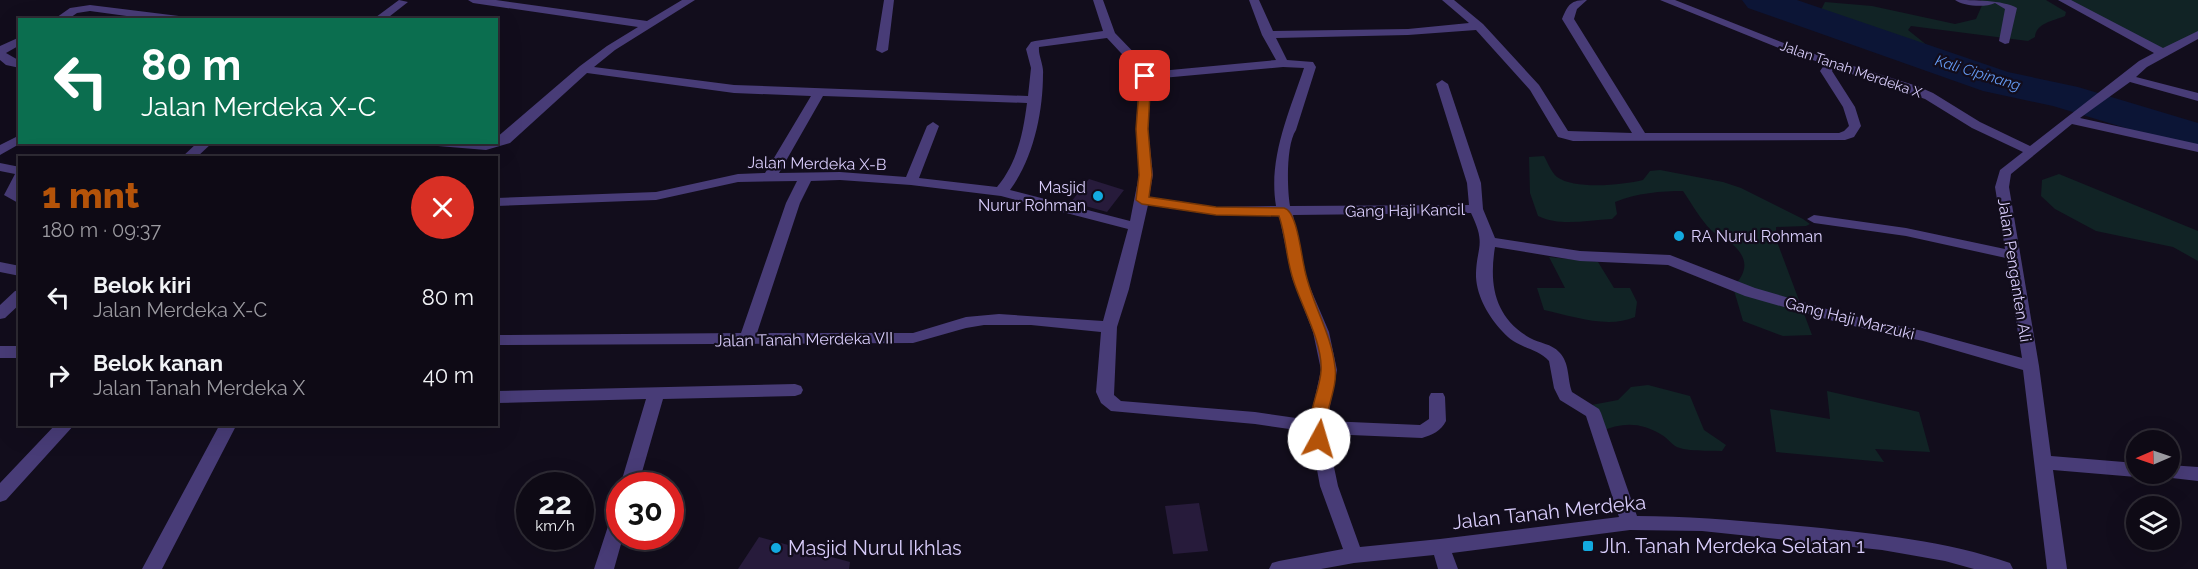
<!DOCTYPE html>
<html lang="id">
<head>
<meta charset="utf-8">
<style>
	body { margin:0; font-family:Raleway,sans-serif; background:#1c1822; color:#f1f3f6; height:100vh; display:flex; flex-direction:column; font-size:22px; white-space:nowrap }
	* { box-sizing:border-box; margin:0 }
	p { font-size:20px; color:#9b9aa0 }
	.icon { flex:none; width:33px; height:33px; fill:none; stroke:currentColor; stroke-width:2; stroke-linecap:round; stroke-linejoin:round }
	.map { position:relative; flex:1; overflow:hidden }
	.sheet { position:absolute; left:18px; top:156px; width:480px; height:270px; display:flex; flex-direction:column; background:#0e0a15; border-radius:0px; box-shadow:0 6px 24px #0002,0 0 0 2px #2e2b34 }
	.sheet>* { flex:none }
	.hud { position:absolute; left:18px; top:18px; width:480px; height:126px; border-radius:0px; box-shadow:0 6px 24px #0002,0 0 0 2px #2e2b34; background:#0b6e4f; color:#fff; overflow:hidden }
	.needle { width:39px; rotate:268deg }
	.buttons { position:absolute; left:2126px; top:430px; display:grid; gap:12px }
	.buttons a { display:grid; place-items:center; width:54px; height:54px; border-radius:50%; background:#0e0a15; box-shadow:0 6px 24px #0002,0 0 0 2px #2e2b34; font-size:30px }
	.speed { position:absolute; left:516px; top:472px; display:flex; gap:12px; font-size:30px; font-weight:700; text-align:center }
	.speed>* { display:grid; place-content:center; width:78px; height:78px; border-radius:50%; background:#0e0a15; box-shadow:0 6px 24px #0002,0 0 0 2px #2e2b34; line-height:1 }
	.speed small { font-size:15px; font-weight:400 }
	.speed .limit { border:9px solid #d22; background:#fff; color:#111 }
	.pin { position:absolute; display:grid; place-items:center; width:51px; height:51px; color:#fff; margin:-26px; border-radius:12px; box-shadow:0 3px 9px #0006 }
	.me { position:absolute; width:66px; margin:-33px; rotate:6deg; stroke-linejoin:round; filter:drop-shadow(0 0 4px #0008) }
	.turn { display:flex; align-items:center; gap:21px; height:126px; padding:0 24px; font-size:27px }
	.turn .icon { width:78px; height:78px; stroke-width:2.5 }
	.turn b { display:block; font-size:42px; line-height:51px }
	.round { display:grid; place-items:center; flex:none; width:63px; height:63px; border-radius:32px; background:#1c1822 }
	.headline { display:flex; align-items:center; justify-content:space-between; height:102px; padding:0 24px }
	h1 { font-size:36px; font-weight:800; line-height:45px; color:#b45309 }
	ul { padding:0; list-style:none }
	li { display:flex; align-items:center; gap:18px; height:78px; padding:0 24px }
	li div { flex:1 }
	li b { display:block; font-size:22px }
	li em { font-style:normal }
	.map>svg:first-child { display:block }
</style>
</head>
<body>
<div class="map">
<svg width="2198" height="569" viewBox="0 0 2198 569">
	<rect width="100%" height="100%" fill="#120d1c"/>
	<path fill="#112325" d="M1981,0h65l20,12 -1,4c-12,5 -29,7 -30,21l-7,4 -117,-15 -3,4 25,20 -9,2 -96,-36 -7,-6 4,-8 47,4 83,18 21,-5 7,-16z
		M2058,0h140v32l-39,19z
		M1544,156c4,7 7,16 13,21 18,13 66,8 86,3l7,-9 10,-1 63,12 18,6 62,31 7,5 -4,2 -30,1v12l36,96 -29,1 -40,-15 -10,-34c15,-15 16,-29 -2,-44 -6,-5 -14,-7 -20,-13 -11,-11 -19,-26 -28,-39 -21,0 -47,2 -68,11l2,12 -5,5c-25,1 -51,8 -74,-3l-8,-23 -1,-36z
		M2059,174l139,57v30l-25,-14 -77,-16 -41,-22 -14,-13 1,-16z
		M1549,257l49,5 16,26h16l7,14 -2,15c-28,12 -62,-1 -91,-7l-7,-22h28z
		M1648,385l42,11 14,34 22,15 -4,6c-13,-1 -29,1 -42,-3 -7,-1 -12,-10 -18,-13 -21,-13 -40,-13 -62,-3l-14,-26 32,-6 13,-13z
		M1827,391l92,21 11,40 -55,-3 9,13 -108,-10 -6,-43 60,10z"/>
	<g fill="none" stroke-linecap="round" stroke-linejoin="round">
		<path fill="#0c1536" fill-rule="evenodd" d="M1742,0h55l211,72 70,15 120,36v27l-145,-44 -70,-15 -235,-83z"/>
	</g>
	<path fill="#271b3b" d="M1089,179l35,11 -17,22 -36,-10z
		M1199,503l9,48 -35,3 -8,-48z
		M759,537l91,25 -1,7h-111z"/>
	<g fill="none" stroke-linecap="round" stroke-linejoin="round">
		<path fill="#483c77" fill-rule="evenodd" d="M399,0l9,2 -23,18h-13z
			M468,0h28l151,21 35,-21h13l-80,50 -21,17 140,18 294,11 3,-28 -5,-19 5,-7 4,-1 68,-10 -10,-31h10l12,33 28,29 6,10 127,-12 -14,-25 -13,-35h10l14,31 135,-2 61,-6 -27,-23h12l29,24 56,61 29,46 64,2 -70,-114c6,-15 9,-19 25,-19l-10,9 -3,10 71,114h194l5,-2 5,-5 -6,-19 -23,-36 5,-7 -34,-11 -131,-53h15l124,49 118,37 16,7 47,29 50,24 109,-85 15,-8 -96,-53h13l92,48 35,-17v8l-51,28 -11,10 62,16v8l-68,-19 -50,36 118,26v8l-126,-28 -61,50 -2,13 30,179 12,90 85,7v11h7l-7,3 -83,-7 14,99h-20l-24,-199 -100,-29 -79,-17 -99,-28 -77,-31 -88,-4 -85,-14c-6,37 -1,70 35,91 9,5 22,6 29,14 11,11 8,26 13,40l27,17 2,4 36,103c58,0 116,6 174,11 67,7 135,14 199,36l3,6h-39l-29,-8 -63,-11 -180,-19 -72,-1 -178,23 6,16h-20l-4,-14 -80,8 -33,6h-52l3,-6 7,-2 64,-12 -23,-63 -10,-54 -55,-8 -144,-13 -10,-8 -5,-11 5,-60 -70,-7h-47l-18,3 -53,15 -417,2v-10l245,-2 45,-130 11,-22 -59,1 -82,18 -160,6v-8l160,-6 82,-18 27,-1 46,-77 -77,-3 -147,-20 -77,70 -24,7 -60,-5 -1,-3h71v-4l84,-72 27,-20 31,-19 -165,-24zM1476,30l54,60 28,47 15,4 272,-1 9,-3 7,-11 -6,-19 -23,-36 2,-3 91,31 47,29 51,24 -23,18 -5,17 10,62 -99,-21 -92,-13 -7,4 7,4 92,13 100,22 16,100 -99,-27 -79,-17 -89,-26 -85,-33 -90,-4 -85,-13 -12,-29 -2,-26 -33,-99 -6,-4 -6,4 31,99 2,22 -179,1c-3,-18 -4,-61 6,-76l20,-63 -3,-5 -26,-2 -11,-22 132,-3zM1107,38l27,29 5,9 -3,53 3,46 -9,46 -120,-31c23,-31 33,-77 33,-116 1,-9 -5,-19 -4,-27zM1283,67l21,1c-15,45 -36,90 -28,138l-60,1 -67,-10 4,-22 -5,-46 3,-50zM823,96l204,7c-4,31 -10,60 -30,84l-78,-9 20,-52 -6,-4 -6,4 -21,51 -66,-5 -61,1zM840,180l71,5 90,11 127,33 -25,92 -104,-7 -33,3 -53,16h-156l43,-130 11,-22zM1148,205l68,10h63l13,63 21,54 8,38 -11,50 -55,-8 -134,-11 -7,-6 3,-68 12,-38zM1471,213c16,33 5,33 5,64 1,20 13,40 26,54 15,18 34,16 47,30l5,27 6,12 26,16 33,101 -179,22 -80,8 -22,-61 -11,-52 95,4c10,-3 19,-7 24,-17l-1,-24 -2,-4h-12l-2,4v22l-9,6 -93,-4 10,-51 -8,-38 -23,-54 -13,-63z
			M884,0h10l-6,50 -6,3 -6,-3z
			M1955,0c18,0 48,0 62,8l-8,35 -4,1 -6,-3 6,-32 -10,-6c-10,5 -32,3 -40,-3z
			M90,5l97,12 5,3h-36l-66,-9 -13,2 -10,7h-14l17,-12z
			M20,37v8l-14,8 14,8v7l-14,-3 -6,-5v-14z
			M20,135v7h3l-23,13v-10z
			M198,142h15l-17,16h-15z
			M0,163l20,4v37l-16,-9 11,-21 -15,-3z
			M0,262l20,4v10l-20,-4z
			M20,290v14l-15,14 -5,1v-14l15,-14z
			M0,346h20v12h-20z
			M795,384l6,2 2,4 -2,4 -6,2 -132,3 -25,87h-18l26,-87 -150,4v-12z
			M56,424h19l-69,76 -6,2v-19z
			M220,424h17l-75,145h-20z
			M2169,465l29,2v14l-35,-4 -2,-3h8z
			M620,510v27h3l-9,32h-20l17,-52 3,-5z"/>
	</g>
	<path fill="#b45309" stroke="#753606" stroke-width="1.5" d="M1145,73l6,3 -3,53 4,46 -3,22 67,10 68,1c13,3 17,46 20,58 6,35 27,65 31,101 3,18 -8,40 -10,59 0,6 3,11 0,17h-11c-12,-21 6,-50 7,-72 2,-29 -20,-65 -28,-92 -7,-21 -7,-43 -14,-63l-63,-1 -74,-11 -6,-4 3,-25 -3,-46 4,-53z"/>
	<g fill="#13aae0" stroke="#120d1c" stroke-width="2">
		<circle cx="1098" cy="196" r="6"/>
		<circle cx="1679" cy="236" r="6"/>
		<rect x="1582" y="540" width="12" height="12" rx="3"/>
		<circle cx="776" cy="548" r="6"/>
	</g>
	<g text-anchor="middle" stroke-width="4.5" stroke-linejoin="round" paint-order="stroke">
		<g font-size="14" fill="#d9cdfb" stroke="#120d1c">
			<text transform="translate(1851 69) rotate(19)" y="5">Jalan Tanah Merdeka X</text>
		</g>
		<g font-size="15" font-style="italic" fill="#6499f2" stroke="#120d1c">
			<text transform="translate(1978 73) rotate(17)" y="5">Kali Cipinang</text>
		</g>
		<g font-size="16" fill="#d9cdfb" stroke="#120d1c">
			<text transform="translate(817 163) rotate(1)" y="6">Jalan Merdeka X-B</text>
			<text transform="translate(1405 210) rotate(-1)" y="6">Gang Haji Kancil</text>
			<text transform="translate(2015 270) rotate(81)" y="6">Jalan Penganten Ali</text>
			<text transform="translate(1850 318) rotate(14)" y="6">Gang Haji Marzuki</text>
			<text transform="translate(804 339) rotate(-1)" y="6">Jalan Tanah Merdeka VII</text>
		</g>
		<g font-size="16" fill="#d9cdfb" stroke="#120d1c" text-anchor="end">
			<text x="1086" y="193">Masjid<tspan x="1086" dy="18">Nurur Rohman</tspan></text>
			<text x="1691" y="242" text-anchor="start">RA Nurul Rohman</text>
		</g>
		<g font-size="20" fill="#d9cdfb" stroke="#120d1c">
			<text transform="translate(1549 512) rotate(-6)" y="7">Jalan Tanah Merdeka</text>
		</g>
		<g font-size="20" fill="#d9cdfb" stroke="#120d1c" text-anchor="start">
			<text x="1600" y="553">Jln. Tanah Merdeka Selatan 1</text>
			<text x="788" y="555">Masjid Nurul Ikhlas</text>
		</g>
	</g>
</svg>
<div class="buttons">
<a><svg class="needle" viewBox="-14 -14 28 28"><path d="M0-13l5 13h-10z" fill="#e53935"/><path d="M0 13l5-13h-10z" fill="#9b9aa0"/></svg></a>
<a><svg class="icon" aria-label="layers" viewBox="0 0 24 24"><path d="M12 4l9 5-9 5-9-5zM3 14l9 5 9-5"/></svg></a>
</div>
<div class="speed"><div>22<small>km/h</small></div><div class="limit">30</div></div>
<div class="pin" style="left:1145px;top:76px;background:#d93025"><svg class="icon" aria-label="arrive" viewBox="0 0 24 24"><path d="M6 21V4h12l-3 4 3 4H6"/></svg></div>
<svg class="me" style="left:1319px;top:439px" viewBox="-20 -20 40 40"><circle r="19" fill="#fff"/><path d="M0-13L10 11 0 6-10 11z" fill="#b45309"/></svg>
<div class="hud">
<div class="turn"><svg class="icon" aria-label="left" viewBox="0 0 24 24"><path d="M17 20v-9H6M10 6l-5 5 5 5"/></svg><div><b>80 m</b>Jalan Merdeka X-C</div></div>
</div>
<section class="sheet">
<div class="headline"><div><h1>1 mnt</h1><p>180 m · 09:37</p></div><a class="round" style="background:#d93025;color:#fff"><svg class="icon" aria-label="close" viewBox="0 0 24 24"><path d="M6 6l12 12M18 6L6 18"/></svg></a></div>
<ul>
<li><svg class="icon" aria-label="left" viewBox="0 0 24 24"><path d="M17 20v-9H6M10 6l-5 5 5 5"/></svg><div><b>Belok kiri</b><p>Jalan Merdeka X-C</p></div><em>80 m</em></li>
<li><svg class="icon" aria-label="right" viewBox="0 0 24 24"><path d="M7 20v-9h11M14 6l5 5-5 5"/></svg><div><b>Belok kanan</b><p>Jalan Tanah Merdeka X</p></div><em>40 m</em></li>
</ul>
</section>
</div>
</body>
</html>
